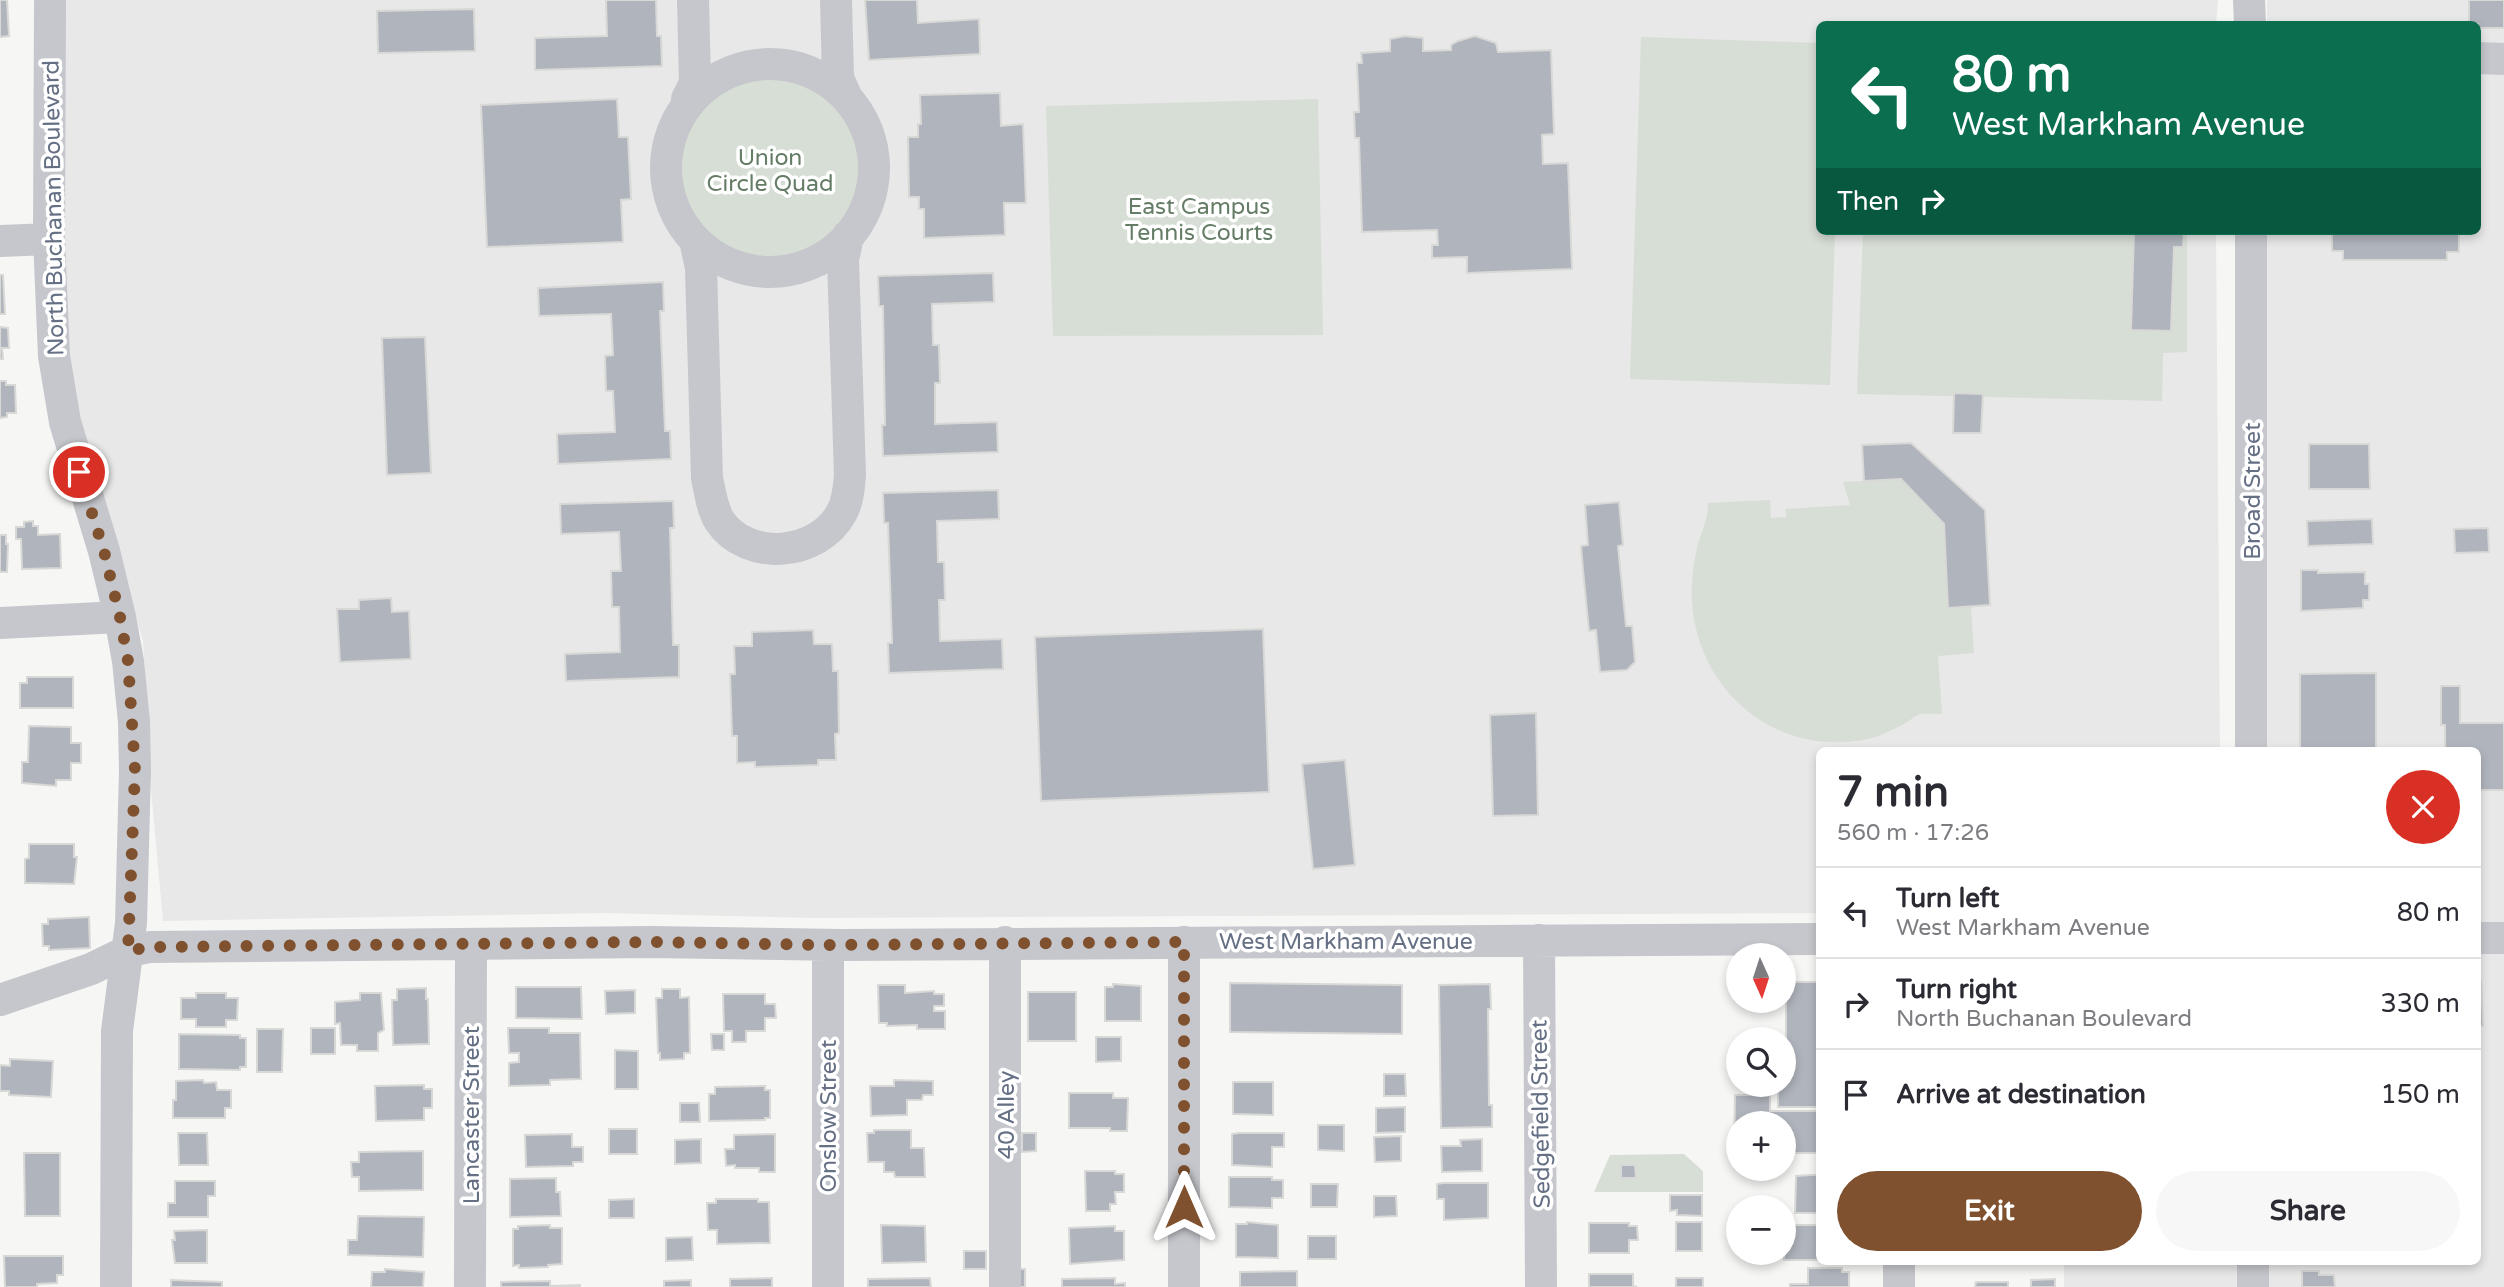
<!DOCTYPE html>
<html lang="en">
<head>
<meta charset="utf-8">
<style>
	body { margin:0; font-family:"Varela Round",sans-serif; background:#f7f7f7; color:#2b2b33; height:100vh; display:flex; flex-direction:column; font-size:26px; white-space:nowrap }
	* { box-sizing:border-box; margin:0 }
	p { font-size:23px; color:#7c7c81 }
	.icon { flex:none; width:38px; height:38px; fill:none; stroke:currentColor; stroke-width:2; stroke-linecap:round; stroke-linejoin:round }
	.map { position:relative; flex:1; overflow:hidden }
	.drawer { position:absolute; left:1816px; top:747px; width:665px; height:518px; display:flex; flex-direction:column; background:#fff; border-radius:10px; box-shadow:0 4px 10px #0003 }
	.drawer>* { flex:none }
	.top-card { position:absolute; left:1816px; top:21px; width:665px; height:214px; border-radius:10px; box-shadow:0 4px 10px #0003; background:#0b6e4f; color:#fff; overflow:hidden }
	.needle { width:46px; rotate:177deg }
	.buttons { position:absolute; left:1726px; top:943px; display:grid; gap:14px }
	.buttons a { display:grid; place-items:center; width:70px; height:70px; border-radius:50%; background:#fff; box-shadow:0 4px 10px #0003; font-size:35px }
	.pin { position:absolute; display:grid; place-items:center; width:60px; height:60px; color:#fff; margin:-30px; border:4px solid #fff; border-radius:50%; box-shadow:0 2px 7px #0007 }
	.me { position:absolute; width:77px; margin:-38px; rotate:0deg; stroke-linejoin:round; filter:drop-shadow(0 0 5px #0008) }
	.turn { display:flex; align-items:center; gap:24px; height:147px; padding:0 21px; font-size:32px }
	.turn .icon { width:91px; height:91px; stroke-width:2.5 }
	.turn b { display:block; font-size:49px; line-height:60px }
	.then { display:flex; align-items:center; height:66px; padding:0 21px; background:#0003; gap:14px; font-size:26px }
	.round { display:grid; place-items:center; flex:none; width:74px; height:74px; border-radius:37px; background:#f7f7f7 }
	.headline { display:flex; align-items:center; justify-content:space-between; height:119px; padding:0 21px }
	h1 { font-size:42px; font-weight:700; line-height:52px }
	.button { display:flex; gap:14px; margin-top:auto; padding:14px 21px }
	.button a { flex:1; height:80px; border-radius:42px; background:#7f512e; color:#fff; font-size:28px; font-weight:700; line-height:80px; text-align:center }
	.button a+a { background:#f7f7f7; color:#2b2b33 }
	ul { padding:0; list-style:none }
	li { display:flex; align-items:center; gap:21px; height:91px; padding:0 21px; border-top:2px solid #e1e1e2 }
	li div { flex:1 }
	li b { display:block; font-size:26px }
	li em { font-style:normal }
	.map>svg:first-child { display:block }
</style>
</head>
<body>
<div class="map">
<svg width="2504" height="1287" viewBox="0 0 2504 1287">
	<rect width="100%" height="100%" fill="#f6f7f4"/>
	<path fill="#e7e8e7" d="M62,0h2156l-2,24h-396v207h396l4,520h-400v162l-1006,5 -212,-5 -439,8 -12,-132 -8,-148 -66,-219 -15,-125z
		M2267,0h237v1287h-440v-25h414v-511h-220l6,-520h214v-207h-211z"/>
	<path fill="#d7ded5" d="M1641,37l179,6v188h15l-5,154 -200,-6z
		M675 170a95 95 0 1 1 190 0a95 95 0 1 1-190 0Z
		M1318,99l5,236 -270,1 -7,-230z
		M1863,231h324v121l-24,1 -1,48 -305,-7z
		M1911,443l74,67 5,95 -19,2 3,46 -36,3 4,58c-7,0 -15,-1 -21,0 -7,2 -13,8 -19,11 -12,6 -26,13 -39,15 -90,16 -166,-51 -171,-139 -1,-17 1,-36 5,-53 4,-17 11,-26 11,-45l62,-3 1,18 15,-1v-8l64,-4 -7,-23 21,-1 -2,-36z
		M1684,1154l19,17v21h-109l16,-37z"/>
	<path fill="#b0b4bc" stroke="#d8d9d7" stroke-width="2" d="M0,0h7l2,36 -9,1z
		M606,0h50l1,36h4l1,30 -127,4v-32l72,-2z
		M865,0h52l1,23 61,-4 1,35 -111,6z
		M2469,0h35v28h-26v-4h-9z
		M474,9l1,42 -97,2 -1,-42z
		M1405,36l18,2v13l28,-1v-5l7,-4 17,-5 21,7 2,9 53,-2 3,84 -12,1 1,29 25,-1 4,106 -105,4v-16l-35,1v-13h6l-1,-15 -75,2 -3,-94h-4l-1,-26h5l-2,-49h5l-1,-10 29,-2v-12z
		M1000,93l1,33 22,-2 3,79h-22l1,32 -81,3v-29h-5v-12h-10l-1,-60h10v-13h3l-1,-29z
		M617,99l2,38h9l3,62 -10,1 2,42 -136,5 -6,-142z
		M2134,231h50l-1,16h-9l-3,84 -40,-1z
		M2332,231h127v21h-12v8h-104v-9h-11z
		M993,273l1,29 -62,2 1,41h6l1,38h-5v41l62,-2 1,30 -115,4 -1,-31h3l-2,-119h-4l-1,-30z
		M0,275h3l2,39h-5z
		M663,282l1,29h-4l5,120h5l1,28 -113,5 -1,-30 58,-2 -2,-41h-7l-1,-35 8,-1 -2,-41 -72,2 -1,-28z
		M0,327l8,1 1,20h-7l1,11h-3z
		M425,337l6,136 -44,2 -5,-137z
		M0,381h6v4h9l1,28h-9v4l-7,1z
		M1954,393l29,1 -2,39h-28z
		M1911,443l74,67 5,95 -42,3 -4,-84 -43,-45 -37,2 -2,-36z
		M2309,444h60l1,45h-61z
		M998,490l1,29 -62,2 1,41h6l1,38h-6l1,41 62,-2 1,30 -114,4 -1,-30h4l-4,-120h-4l-1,-30z
		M673,501l1,27h-4l3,117h6v32l-113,4 -1,-27 55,-2 -1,-45h-7l-1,-36h10l-2,-39 -58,2 -1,-30z
		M1619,502l4,43 -5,1 8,80h6l3,36 -8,8 -27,2 -4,-42 -7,1 -6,-61 -2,-24 7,-1 -3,-40z
		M2372,519l1,25 -65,2 -1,-25z
		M33,521v5h5v9l22,-1 1,34 -39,1 -1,-30h-5v-12h8v-5z
		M2488,528l1,24 -34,1 -1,-24z
		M0,535h6v9h2l-1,28h-7z
		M2301,570h17v3l47,-1v12h4v16h-6v8l-62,3z
		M391,598l1,14 17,-1 2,48 -71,3 -3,-53h22v-9z
		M1263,629l6,163 -228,9 -6,-164z
		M813,630l1,14h18l1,27h5l1,62 -4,1 1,26h-18v5l-63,2v-5l-18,1v-27h-5l-2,-62h5l-1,-28h18v-14z
		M2376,673v78h-76v-77z
		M27,677h46v31h-53v-25h7z
		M2441,686h19v37h44v67h-26v-39h-33v-26h-4z
		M1536,713l2,102 -45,1 -3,-101z
		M29,726l42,1v16h10v20h-10v17h-15v6l-34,-3v-21h6z
		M1345,760l10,105 -42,4 -11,-105z
		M29,844h45v13h3l-3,27 -49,-1v-24l4,-1z
		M89,917l1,31 -41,2v-4h-6l-1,-22h6v-5z
		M2478,981h3l2,45h-5z
		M1786,982h34v171h-37v-29h-45v29h-4l1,-58h35v16h47v-4h-39v-22h5v-27h3z
		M1230,983l172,2v49l-172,-2z
		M1113,984l28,2v35h-36v-34h8z
		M1490,984l1,25h-3l1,96h3v22l-51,1 -2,-143z
		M878,985h27v8l29,-2v3h10v12h-10v5h11v18h-28v-4l-30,1v-3h-8z
		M516,987h65l1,32 -66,-1z
		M426,988v11h2l1,45 -36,1 -1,-45h5v-11z
		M662,989h18v9l9,-1 1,56h-6v6l-24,1v-7h-2l-2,-55h6z
		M635,990v23l-29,1 -1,-23z
		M1028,992h48v49h-48z
		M196,993h30v5h12l-1,22h-11v7h-30v-8h-15v-21h15z
		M360,993h21l3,37 -6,3v18h-21v-6h-16l-1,-22 -5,1v-22l25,-2z
		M723,994h42v10h10l1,14h-11v13h-19v11h-14v-11h-8z
		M311,1028h24v26h-24z
		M508,1028h41v5h31l1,46 -31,1v5l-41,1v-23l10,-1v-9h-10z
		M257,1029h26l-1,43h-25z
		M179,1034l61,1v3h6v29h-6v3l-61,-1z
		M711,1034h13v16h-12z
		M1096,1037h25v24l-25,1z
		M615,1050l23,1v38h-23z
		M10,1059l43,2 -2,36 -42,-2v-4h-9v-26l10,1z
		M1384,1074h21l1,22h-22z
		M203,1080l1,3 12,-1 1,8h14v18h-6v10h-52v-18h3v-19z
		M894,1080l39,1v14h-10l-1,5h-15v15l-36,1 -1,-30h24z
		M1233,1082h40v33l-40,-1z
		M424,1085v4h8v19h-8v12l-48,1 -1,-35z
		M765,1086v4h5v28h-5v2l-56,1v-27h6v-7z
		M1069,1093h44v5h15l-1,33h-17v-3h-41z
		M680,1103h19l1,19h-20z
		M1405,1107v25l-29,1v-25z
		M1318,1125h26v26l-26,-1z
		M609,1129h28v25h-28z
		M874,1130h37v18h13l1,29h-30l-1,-5h-10v-10h-16l-1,-29h7z
		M178,1133h29l1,32h-29z
		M1022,1133h14v18l-14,1z
		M1239,1133h45v14h-12v20l-40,-2v-31z
		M572,1134v13h11v15h-10v4l-47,1 -1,-32z
		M775,1134v38h-16v-4h-24v-3l-9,1 -1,-17h9v-14z
		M1401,1136v25l-26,1 -1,-25z
		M701,1139v24l-26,1v-24z
		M1482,1139v32l-40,1 -1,-26h20l-1,-6z
		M423,1151v39l-64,1v-14h-7l-1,-15h8v-10z
		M24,1153h36v63h-35z
		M1621,1165h14l1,13h-15z
		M1085,1171h30v3h9v18h-9l1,12h-6v7h-24z
		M1811,1175h9v38h-25l1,-37z
		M1229,1177h43v3h11v18h-11v10l-43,-1z
		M556,1178v14h4l1,24 -51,1v-38z
		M175,1181h40v15h-7v21h-40v-14h7z
		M1443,1183h45v35l-44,2v-21h-7v-15z
		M1311,1184h27l-1,23h-26z
		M1670,1195h32v21l-25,-1v-5l-7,1z
		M1374,1196h22l1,20 -23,1z
		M634,1199v19h-25v-18z
		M716,1199h42v3h11l1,41 -53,1v-14h-9l-1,-27h9z
		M358,1216l66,1 -1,40 -75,-2v-15h9z
		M1247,1222l31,3v33l-42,-1v-33h11z
		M1676,1222h26v29h-26z
		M1589,1223h40v3h8l1,14h-9v13h-40z
		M550,1225v3h12v36l-14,1v2l-29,1v-3l-6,1v-37h5v-3z
		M881,1225l44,1 1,36 -44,1z
		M1784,1225h36v35h-36z
		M1115,1226v5h9v29l-54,4 -1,-36z
		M207,1230v33h-32l-3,-23h3l-1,-9z
		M1308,1236h28v23h-28z
		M692,1237l1,23 -27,1v-23z
		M964,1251h22v18h-22z
		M4,1256h59v19h-6v8l-20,1v3h-32z
		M1808,1268h34v4h7v15h-59v-3h18z
		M385,1269l39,3 -1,15h-52l1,-15h13z
		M1014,1269h11v18h-11z
		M1297,1271v16h-57v-15z
		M2302,1271h17v4h15l1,12h-33z
		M1589,1274h44v12l4,1h-48z
		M772,1278v9h-42v-8z
		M930,1278l1,9h-63v-8z
		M1115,1278v6l10,-1v4h-63v-8z
		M1676,1278h27v9h-27z
		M2055,1279v8h-24v-7z
		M171,1280l51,2v5h-51z
		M691,1280v7h-27v-6z
		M550,1281v5l30,-1v2h-79v-5z
		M1976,1282h32v5h-33z"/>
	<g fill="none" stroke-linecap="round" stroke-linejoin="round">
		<path stroke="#c5c7cc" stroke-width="32" d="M50,0l-1,239 5,117 11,66 39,129 16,66 8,44 6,61 1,48 -4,153 -14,108 -1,256
			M836,0l2,78 8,18
			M2249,0l1,24
			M2478,58l26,1
			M666 168a104 104 0 1 1 208 0a104 104 0 1 1-208 0Z
			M688,104l-1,-5 8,-16 -2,-83
			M2251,231v520
			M695,240l6,28 6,210c3,14 5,30 12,42 28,43 100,36 123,-8 6,-11 7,-25 8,-37l-7,-215 5,-24
			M0,241l49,-2
			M0,623l120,-6
			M2478,938h26
			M1539,940l2,347
			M1005,942v345
			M1184,942v345
			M0,1000l91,-31 37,-18 22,-4 501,-5 191,3 978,-6
			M2253,1262v25
			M470,1287l1,-343
			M828,1287v-342
			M1899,1287v-25"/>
	</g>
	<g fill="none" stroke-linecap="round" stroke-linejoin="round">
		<path stroke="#7f512e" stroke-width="12" stroke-dasharray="0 21.6" d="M79,472l25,79 16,66 8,44 7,109 -7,181 21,-4 501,-5 178,3 356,-3v265"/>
	</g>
	<g text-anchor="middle" stroke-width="7" stroke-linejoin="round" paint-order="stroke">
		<g font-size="23" fill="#657c66" stroke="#fff">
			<text x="770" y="165">Union<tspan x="770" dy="26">Circle Quad</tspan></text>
			<text x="1199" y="214">East Campus<tspan x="1199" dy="26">Tennis Courts</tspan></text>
		</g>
		<g font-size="23" fill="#667085" stroke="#fff">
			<text transform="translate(53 208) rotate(-91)" y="8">North Buchanan Boulevard</text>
			<text transform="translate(2252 491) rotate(-90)" y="8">Broad Street</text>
			<text x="1346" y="949">West Markham Avenue</text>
			<text transform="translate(1540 1114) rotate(-91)" y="8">Sedgefield Street</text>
			<text transform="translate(471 1115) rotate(-90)" y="8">Lancaster Street</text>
			<text transform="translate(1006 1115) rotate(-90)" y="8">40 Alley</text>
			<text transform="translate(828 1116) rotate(-90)" y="8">Onslow Street</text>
		</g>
	</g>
</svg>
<div class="buttons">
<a><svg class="needle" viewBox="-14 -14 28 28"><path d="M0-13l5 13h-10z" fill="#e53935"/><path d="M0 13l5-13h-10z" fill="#7c7c81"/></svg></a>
<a><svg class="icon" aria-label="search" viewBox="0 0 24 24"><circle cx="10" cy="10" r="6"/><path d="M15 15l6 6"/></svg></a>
<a>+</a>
<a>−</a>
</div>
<div class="pin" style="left:79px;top:472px;background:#d93025"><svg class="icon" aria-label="arrive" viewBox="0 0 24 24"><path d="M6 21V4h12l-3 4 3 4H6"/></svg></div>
<svg class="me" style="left:1184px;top:1207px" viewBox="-20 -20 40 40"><path d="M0-17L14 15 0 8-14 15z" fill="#7f512e" stroke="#fff" stroke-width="4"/></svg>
<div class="top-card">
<div class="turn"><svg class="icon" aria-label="left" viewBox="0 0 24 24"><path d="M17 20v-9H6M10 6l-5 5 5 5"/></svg><div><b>80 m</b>West Markham Avenue</div></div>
<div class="then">Then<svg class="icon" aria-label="right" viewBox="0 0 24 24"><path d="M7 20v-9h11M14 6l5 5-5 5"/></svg></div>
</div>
<section class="drawer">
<div class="headline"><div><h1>7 min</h1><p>560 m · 17:26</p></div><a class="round" style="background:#d93025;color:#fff"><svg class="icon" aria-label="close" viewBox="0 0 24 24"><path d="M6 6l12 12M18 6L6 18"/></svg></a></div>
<ul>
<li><svg class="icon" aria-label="left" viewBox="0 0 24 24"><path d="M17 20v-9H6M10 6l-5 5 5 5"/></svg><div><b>Turn left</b><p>West Markham Avenue</p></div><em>80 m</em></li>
<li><svg class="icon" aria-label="right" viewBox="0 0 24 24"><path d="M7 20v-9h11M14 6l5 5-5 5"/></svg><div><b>Turn right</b><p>North Buchanan Boulevard</p></div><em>330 m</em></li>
<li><svg class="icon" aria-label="arrive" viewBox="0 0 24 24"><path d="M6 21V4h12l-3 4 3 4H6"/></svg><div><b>Arrive at destination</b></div><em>150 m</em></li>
</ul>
<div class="button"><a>Exit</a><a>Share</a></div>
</section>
</div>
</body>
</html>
